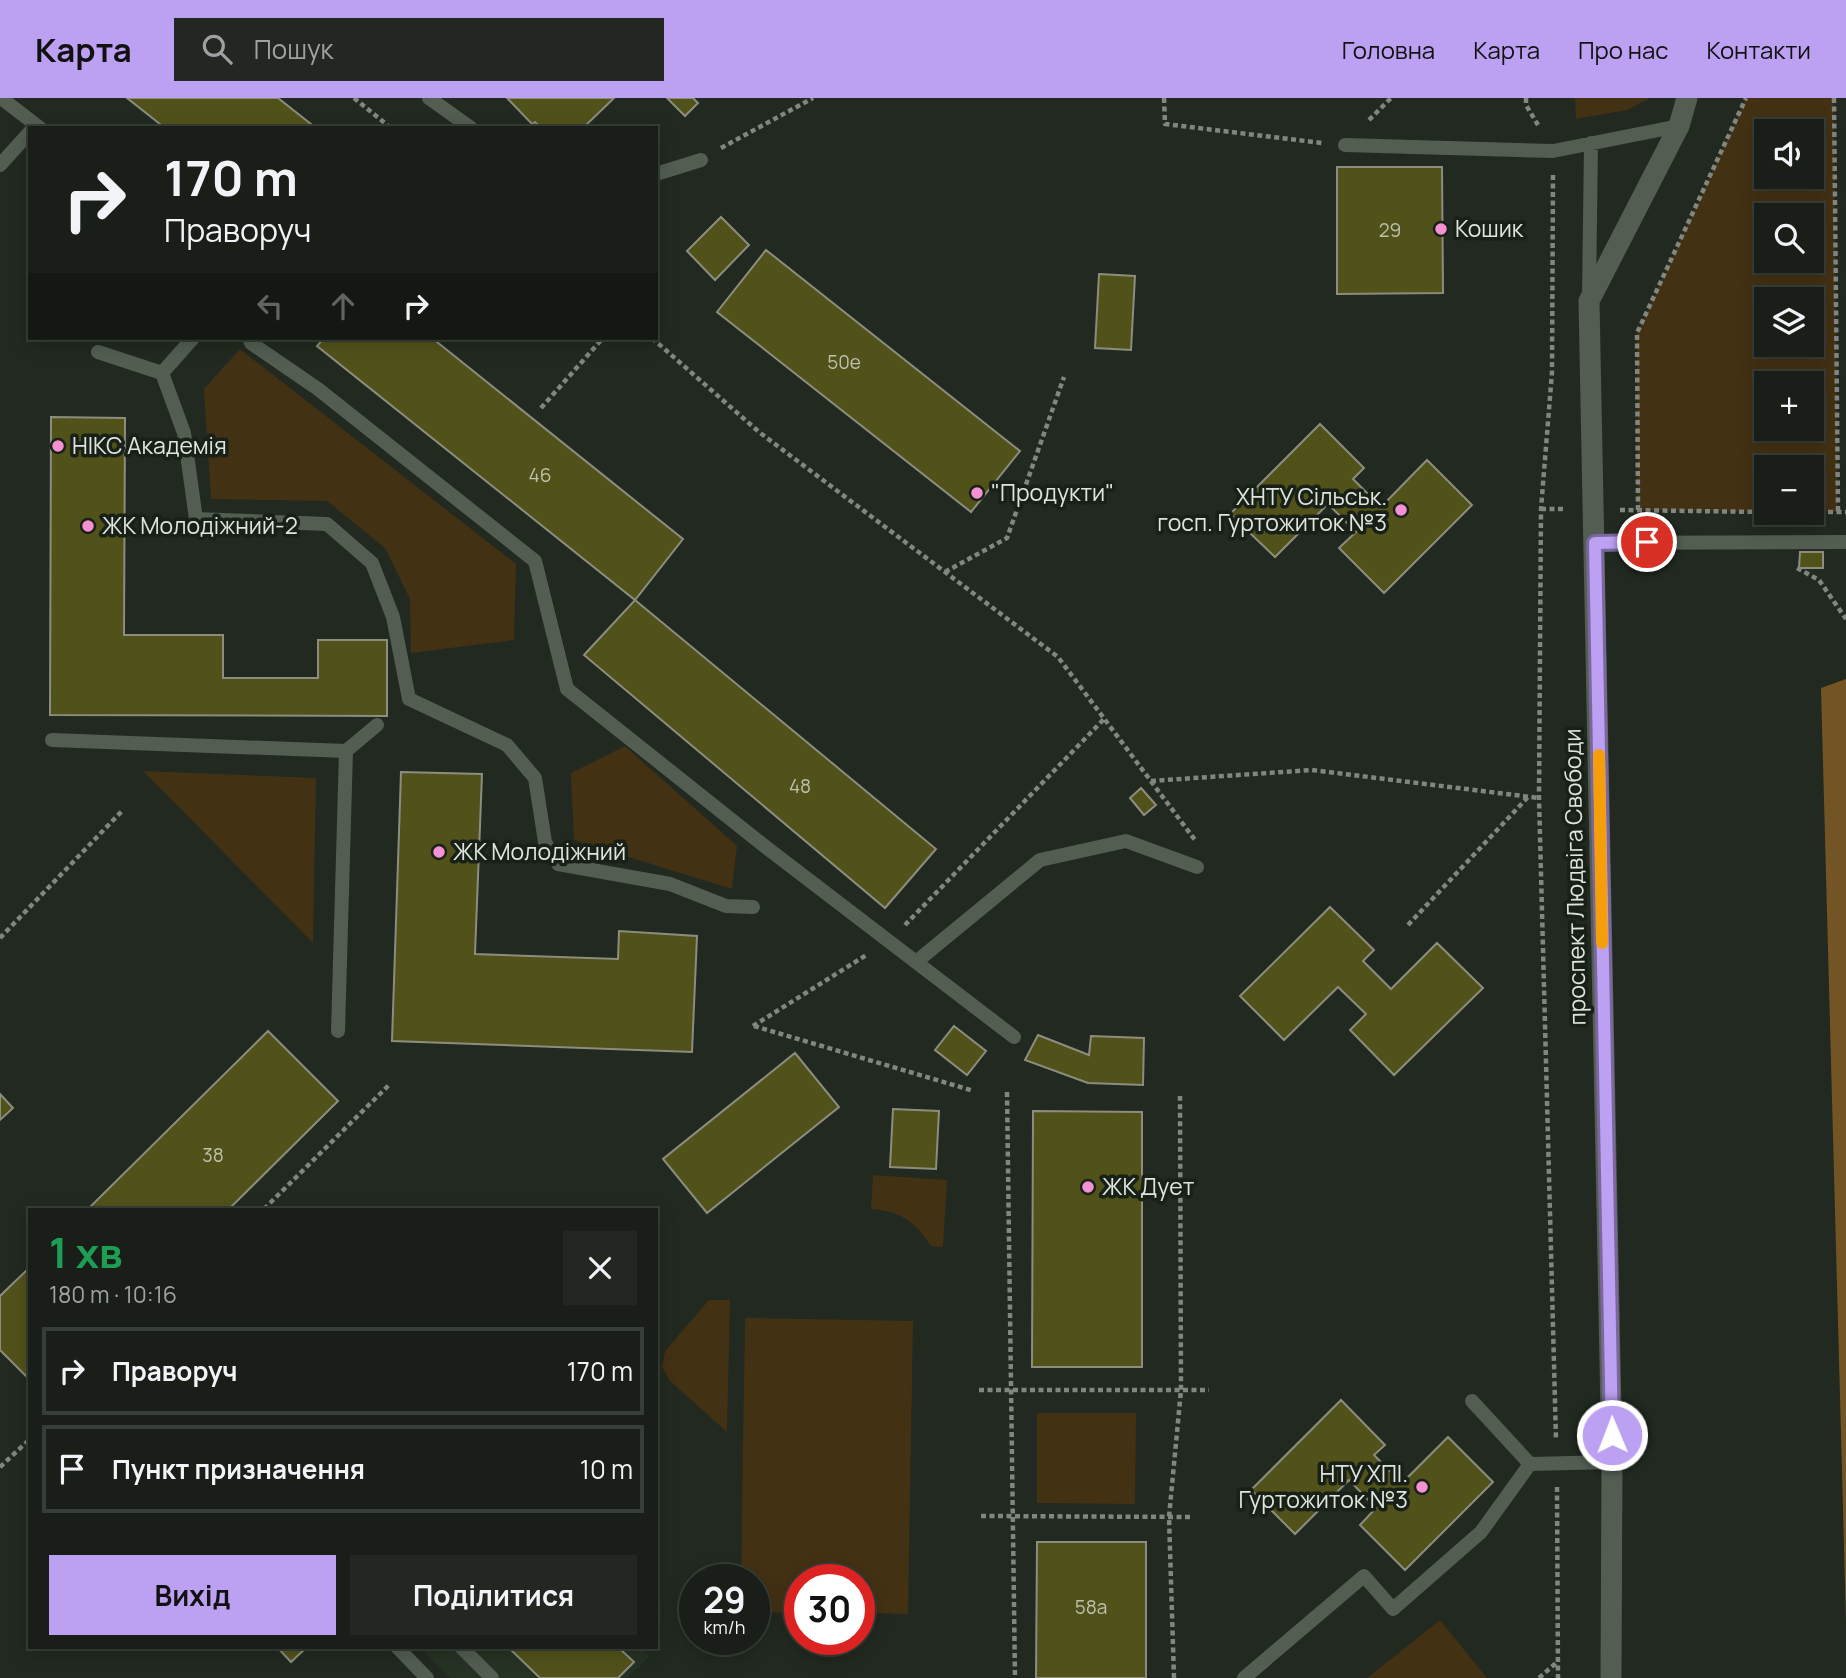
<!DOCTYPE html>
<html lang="uk">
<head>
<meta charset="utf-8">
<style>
	body { margin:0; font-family:Manrope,sans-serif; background:#222721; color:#f1f3f6; height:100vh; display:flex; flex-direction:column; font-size:26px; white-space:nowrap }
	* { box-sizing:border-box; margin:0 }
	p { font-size:23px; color:#9fa2a2 }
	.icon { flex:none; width:38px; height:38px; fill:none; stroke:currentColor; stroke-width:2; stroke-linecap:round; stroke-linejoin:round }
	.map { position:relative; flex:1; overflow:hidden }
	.side { position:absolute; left:28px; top:1110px; width:630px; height:441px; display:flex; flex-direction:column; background:#191f18; border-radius:0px; box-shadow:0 4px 18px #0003,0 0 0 2px #373d37 }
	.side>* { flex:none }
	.hud { position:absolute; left:28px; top:28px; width:630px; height:214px; border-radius:0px; box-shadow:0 4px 18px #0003,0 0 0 2px #373d37; background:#191f18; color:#f1f3f6; overflow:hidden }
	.controls { position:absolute; left:1754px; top:21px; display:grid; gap:14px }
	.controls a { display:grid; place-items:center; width:70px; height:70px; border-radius:0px; background:#191f18; box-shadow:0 4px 18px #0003,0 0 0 2px #373d37; font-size:35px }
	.speed { position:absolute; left:679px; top:1466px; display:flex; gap:14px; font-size:35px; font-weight:700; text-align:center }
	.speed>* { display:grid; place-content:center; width:91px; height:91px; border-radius:50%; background:#191f18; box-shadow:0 4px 18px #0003,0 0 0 2px #373d37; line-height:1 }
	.speed small { font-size:18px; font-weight:400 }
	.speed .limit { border:10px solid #d22; background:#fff; color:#111 }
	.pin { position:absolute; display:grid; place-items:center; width:60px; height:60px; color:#fff; margin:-30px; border:4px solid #fff; border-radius:50%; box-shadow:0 2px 7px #0007 }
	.me { position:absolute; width:77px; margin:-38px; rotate:359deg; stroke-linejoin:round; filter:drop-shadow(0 0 5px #0008) }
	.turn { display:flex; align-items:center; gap:24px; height:147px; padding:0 21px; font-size:32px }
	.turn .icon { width:91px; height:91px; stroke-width:2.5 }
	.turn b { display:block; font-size:49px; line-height:60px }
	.lanes { display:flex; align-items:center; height:66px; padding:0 21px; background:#0003; justify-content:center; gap:35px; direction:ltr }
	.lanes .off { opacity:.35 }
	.round { display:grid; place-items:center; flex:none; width:74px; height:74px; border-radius:0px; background:#222721 }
	.head { display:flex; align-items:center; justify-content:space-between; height:119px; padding:0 21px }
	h1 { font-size:42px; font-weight:700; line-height:52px; color:#1e9e55 }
	.action { display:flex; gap:14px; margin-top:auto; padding:14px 21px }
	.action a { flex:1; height:80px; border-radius:0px; background:#bca0f2; color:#111; font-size:28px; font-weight:700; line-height:80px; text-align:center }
	.action a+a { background:#222721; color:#f1f3f6 }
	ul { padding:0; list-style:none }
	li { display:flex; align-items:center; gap:21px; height:88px; margin:0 14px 10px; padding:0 7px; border:4px solid #373d37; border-radius:0px }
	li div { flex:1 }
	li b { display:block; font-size:26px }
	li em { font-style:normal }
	header { display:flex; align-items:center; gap:42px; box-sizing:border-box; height:98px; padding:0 35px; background:#bca0f2; color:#111 }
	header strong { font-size:33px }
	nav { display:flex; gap:38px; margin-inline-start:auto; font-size:24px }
	.search { width:490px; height:63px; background:#222721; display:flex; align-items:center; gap:18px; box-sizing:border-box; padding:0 24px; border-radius:0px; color:#9fa2a2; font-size:26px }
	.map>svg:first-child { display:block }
</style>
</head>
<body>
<header>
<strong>Карта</strong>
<div class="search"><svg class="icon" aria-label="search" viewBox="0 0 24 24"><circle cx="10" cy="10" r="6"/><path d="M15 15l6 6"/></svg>Пошук</div>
<nav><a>Головна</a><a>Карта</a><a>Про нас</a><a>Контакти</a></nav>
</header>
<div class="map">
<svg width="1846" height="1580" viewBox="0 0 1846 1580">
	<rect width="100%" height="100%" fill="#212920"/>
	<path fill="#263224" d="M419,1549h221l10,9 -23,22h-177z"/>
	<path fill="#433114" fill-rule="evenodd" d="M1575,0h75l-23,12 -51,9z
		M1746,0h88l4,414h-27v-45h-45v45l-128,-2 -1,-177zM1811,33v46h-45v-46zM1766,117h45v46h-45zM1766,201h45v46h-45zM1811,285v46h-45v-46z
		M240,251l276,215 -2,76 -103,13 -1,-54 -25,-51 -58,-47 -116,-2 -7,-110z
		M625,648l112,100 -5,43 -158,-49 -3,-67z
		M143,673l173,7 -3,165z
		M873,1077l74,5 -4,67 -12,-1c-17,-25 -30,-35 -60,-37z
		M709,1202h21l-3,132 -57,-51 -8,-14 3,-16z
		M745,1220l168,3 -5,293 -49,-1v-33h-59v33l-46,-1v-32h-13z
		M1037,1315h99l-1,91 -98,-1z
		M1440,1522l47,58h-120z"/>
	<path fill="#735525" d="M1846,581v942l-25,-933z"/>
	<path fill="#51521a" stroke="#8c8d7f" stroke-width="2" d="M127,0h151l38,30h-151z
		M507,0h107l-31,30h-42l-6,-6 -3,2z
		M667,0h26l5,5 -13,13z
		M1337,69h105l1,126 -106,1z
		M721,119l28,28 -34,35 -28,-29z
		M766,152l254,201 -49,61 -254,-200z
		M1099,176l36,2 -4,74 -36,-2z
		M324,240h108l251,201 -48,61 -318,-254z
		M51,319l74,1 -1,217h99v43h95v-38h69v76l-337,-1z
		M1320,326l44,44 -11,11 28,28 46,-47 45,45 -88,88 -45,-45 17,-16 -28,-28 -53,53 -45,-43z
		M1800,454h23v16h-24z
		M635,502l301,249 -51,59 -301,-253z
		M401,674l81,2 -7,180 143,5 1,-28 78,5 -5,116 -300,-11z
		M1141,690l15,17 -12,10 -14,-17z
		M1330,809l44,43 -11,11 28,28 46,-46 46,45 -89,87 -44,-45 16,-16 -28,-27 -54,53 -44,-44z
		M954,928l32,25 -19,24 -32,-25z
		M268,933l70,70 -109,108h-141z
		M1038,937l51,20 2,-19 53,2 -1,47 -55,-2 -63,-23z
		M795,955l44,54 -132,106 -44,-54z
		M0,996l13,14 -13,12z
		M893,1011l46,2 -3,58 -46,-2z
		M1033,1013l109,1v255h-110z
		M30,1169v113l-30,-30v-54z
		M1341,1302l44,45 -11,10 28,28 46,-46 45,45 -88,88 -45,-45 16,-17 -27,-28 -54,54 -44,-44z
		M1037,1444h109v136h-110z
		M277,1549h30l-16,15z
		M508,1549h110l16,15 -16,16h-78z"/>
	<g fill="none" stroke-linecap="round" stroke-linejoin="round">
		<path stroke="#818780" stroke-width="4.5" stroke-dasharray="5 3.5" stroke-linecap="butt" d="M354,0l37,30
			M1164,0l1,26 157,19
			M1526,0v7l12,20
			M1834,0l4,414
			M1369,22l22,-22
			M721,50l92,-50
			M1553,77l-1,197 -11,137 -2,289 17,642
			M652,240l107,94 299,225 137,183
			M541,310l62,-70
			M1541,411h24
			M1620,412l146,2
			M1638,412l-1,-177 109,-235
			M1811,414h35
			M1797,470l22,12 27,39
			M945,474l62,-34 57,-161
			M1151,683l161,-11 227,28
			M905,827l199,-206
			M1408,827l120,-128
			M0,840l122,-127
			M753,928l115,-72
			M754,928l220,65
			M1007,994l8,586
			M264,1111l126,-125
			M979,1292h230
			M0,1369l30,-28
			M1557,1389l1,191
			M981,1418l212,1
			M1174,1580l-5,-161 12,-127 -1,-294
			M1539,1580l18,-16"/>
		<path stroke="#535d52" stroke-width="14" d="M1,0l39,30
			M429,0l42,30
			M1345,47l208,6 126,-25
			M0,67l30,-33
			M656,76l45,-14
			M1589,198l2,-153
			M249,240l2,5 67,46 217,172 32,128 200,159 247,189
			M98,254l64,21 22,60 12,86 131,5 45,39 21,54 16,82
			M162,275l31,-35
			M1595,445l251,-1
			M409,601l98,46 28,33 10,64 13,22 112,20 56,22 27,1
			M52,642l294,11 31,-26
			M916,864l124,-102 86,-19 71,26
			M338,933l8,-280
			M1472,1303l58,63 82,-2
			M397,1549l30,31
			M461,1549l31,31
			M1244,1580l120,-102 29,33 88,-77 49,-68"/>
		<path stroke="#535d52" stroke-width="21" d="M1611,1580l1,-216 -23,-1161 90,-175 8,-28"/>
	</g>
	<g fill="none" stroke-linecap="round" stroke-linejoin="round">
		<g stroke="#7a689d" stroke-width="18">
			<path id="route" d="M1612,1337l-17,-892 52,-1"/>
		</g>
		<use href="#route" stroke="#bca0f2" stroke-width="12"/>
		<path stroke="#f59e0b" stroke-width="12" d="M1599,657l3,188"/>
	</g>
	<g fill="#f491d3" stroke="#182017" stroke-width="2.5">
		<circle cx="1441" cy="131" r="7"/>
		<circle cx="58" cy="348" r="7"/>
		<circle cx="977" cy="395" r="7"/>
		<circle cx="1401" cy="412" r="7"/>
		<circle cx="88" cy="428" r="7"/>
		<circle cx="439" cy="754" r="7"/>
		<circle cx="1088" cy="1089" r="7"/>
		<circle cx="1422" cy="1389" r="7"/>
	</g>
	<g text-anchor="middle" stroke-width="7" stroke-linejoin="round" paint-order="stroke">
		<g font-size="19" fill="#bcc0ad">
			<text x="1390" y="139">29</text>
			<text x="844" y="271">50е</text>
			<text x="540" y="384">46</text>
			<text x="800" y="695">48</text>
			<text x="213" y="1064">38</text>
			<text x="1091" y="1516">58а</text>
		</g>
		<g font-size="23" fill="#dfe4de" stroke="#182017" text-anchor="start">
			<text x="1455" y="139">Кошик</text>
			<text x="72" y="356">НІКС Академія</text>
			<text x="991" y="403">"Продукти"</text>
			<text x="1387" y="407" text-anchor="end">ХНТУ Сільськ.<tspan x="1387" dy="26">госп. Гуртожиток №3</tspan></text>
			<text x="102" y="436">ЖК Молодіжний-2</text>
			<text x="453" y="762">ЖК Молодіжний</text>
			<text x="1102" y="1097">ЖК Дует</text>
			<text x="1408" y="1384" text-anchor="end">НТУ ХПІ.<tspan x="1408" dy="26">Гуртожиток №3</tspan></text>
		</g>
		<g font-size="23" fill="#dfe4de" stroke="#182017">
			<text transform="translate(1575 779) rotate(-91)" y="8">проспект Людвіга Свободи</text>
		</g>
	</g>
</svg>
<div class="controls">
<a><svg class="icon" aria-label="sound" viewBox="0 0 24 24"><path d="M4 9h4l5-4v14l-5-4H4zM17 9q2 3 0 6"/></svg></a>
<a><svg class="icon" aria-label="search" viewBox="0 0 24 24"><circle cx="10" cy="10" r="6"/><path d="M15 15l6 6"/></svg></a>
<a><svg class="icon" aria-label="layers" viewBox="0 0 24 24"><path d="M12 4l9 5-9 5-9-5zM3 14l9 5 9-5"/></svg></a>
<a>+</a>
<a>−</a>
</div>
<div class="speed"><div>29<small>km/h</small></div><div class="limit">30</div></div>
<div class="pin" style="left:1647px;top:444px;background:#d93025"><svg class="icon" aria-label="arrive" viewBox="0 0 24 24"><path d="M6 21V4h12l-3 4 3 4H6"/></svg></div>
<svg class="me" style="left:1612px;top:1337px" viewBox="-20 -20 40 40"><circle r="17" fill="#bca0f2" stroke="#fff" stroke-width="3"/><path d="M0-11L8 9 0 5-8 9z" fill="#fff"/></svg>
<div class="hud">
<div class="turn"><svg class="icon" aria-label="right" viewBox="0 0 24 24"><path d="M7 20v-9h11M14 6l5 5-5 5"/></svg><div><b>170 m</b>Праворуч</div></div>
<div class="lanes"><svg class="icon off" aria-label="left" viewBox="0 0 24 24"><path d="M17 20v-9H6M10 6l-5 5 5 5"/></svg><svg class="icon off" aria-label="ahead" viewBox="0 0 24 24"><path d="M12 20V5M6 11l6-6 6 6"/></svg><svg class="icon" aria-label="right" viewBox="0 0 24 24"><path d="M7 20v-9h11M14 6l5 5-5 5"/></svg></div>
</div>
<section class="side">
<div class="head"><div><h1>1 хв</h1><p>180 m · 10:16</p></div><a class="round"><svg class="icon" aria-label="close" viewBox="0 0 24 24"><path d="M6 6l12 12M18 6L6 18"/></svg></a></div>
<ul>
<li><svg class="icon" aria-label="right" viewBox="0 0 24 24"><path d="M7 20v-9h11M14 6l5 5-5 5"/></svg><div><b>Праворуч</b></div><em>170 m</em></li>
<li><svg class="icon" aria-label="arrive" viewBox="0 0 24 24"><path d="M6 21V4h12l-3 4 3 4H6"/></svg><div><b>Пункт призначення</b></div><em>10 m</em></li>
</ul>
<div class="action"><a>Вихід</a><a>Поділитися</a></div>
</section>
</div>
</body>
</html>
